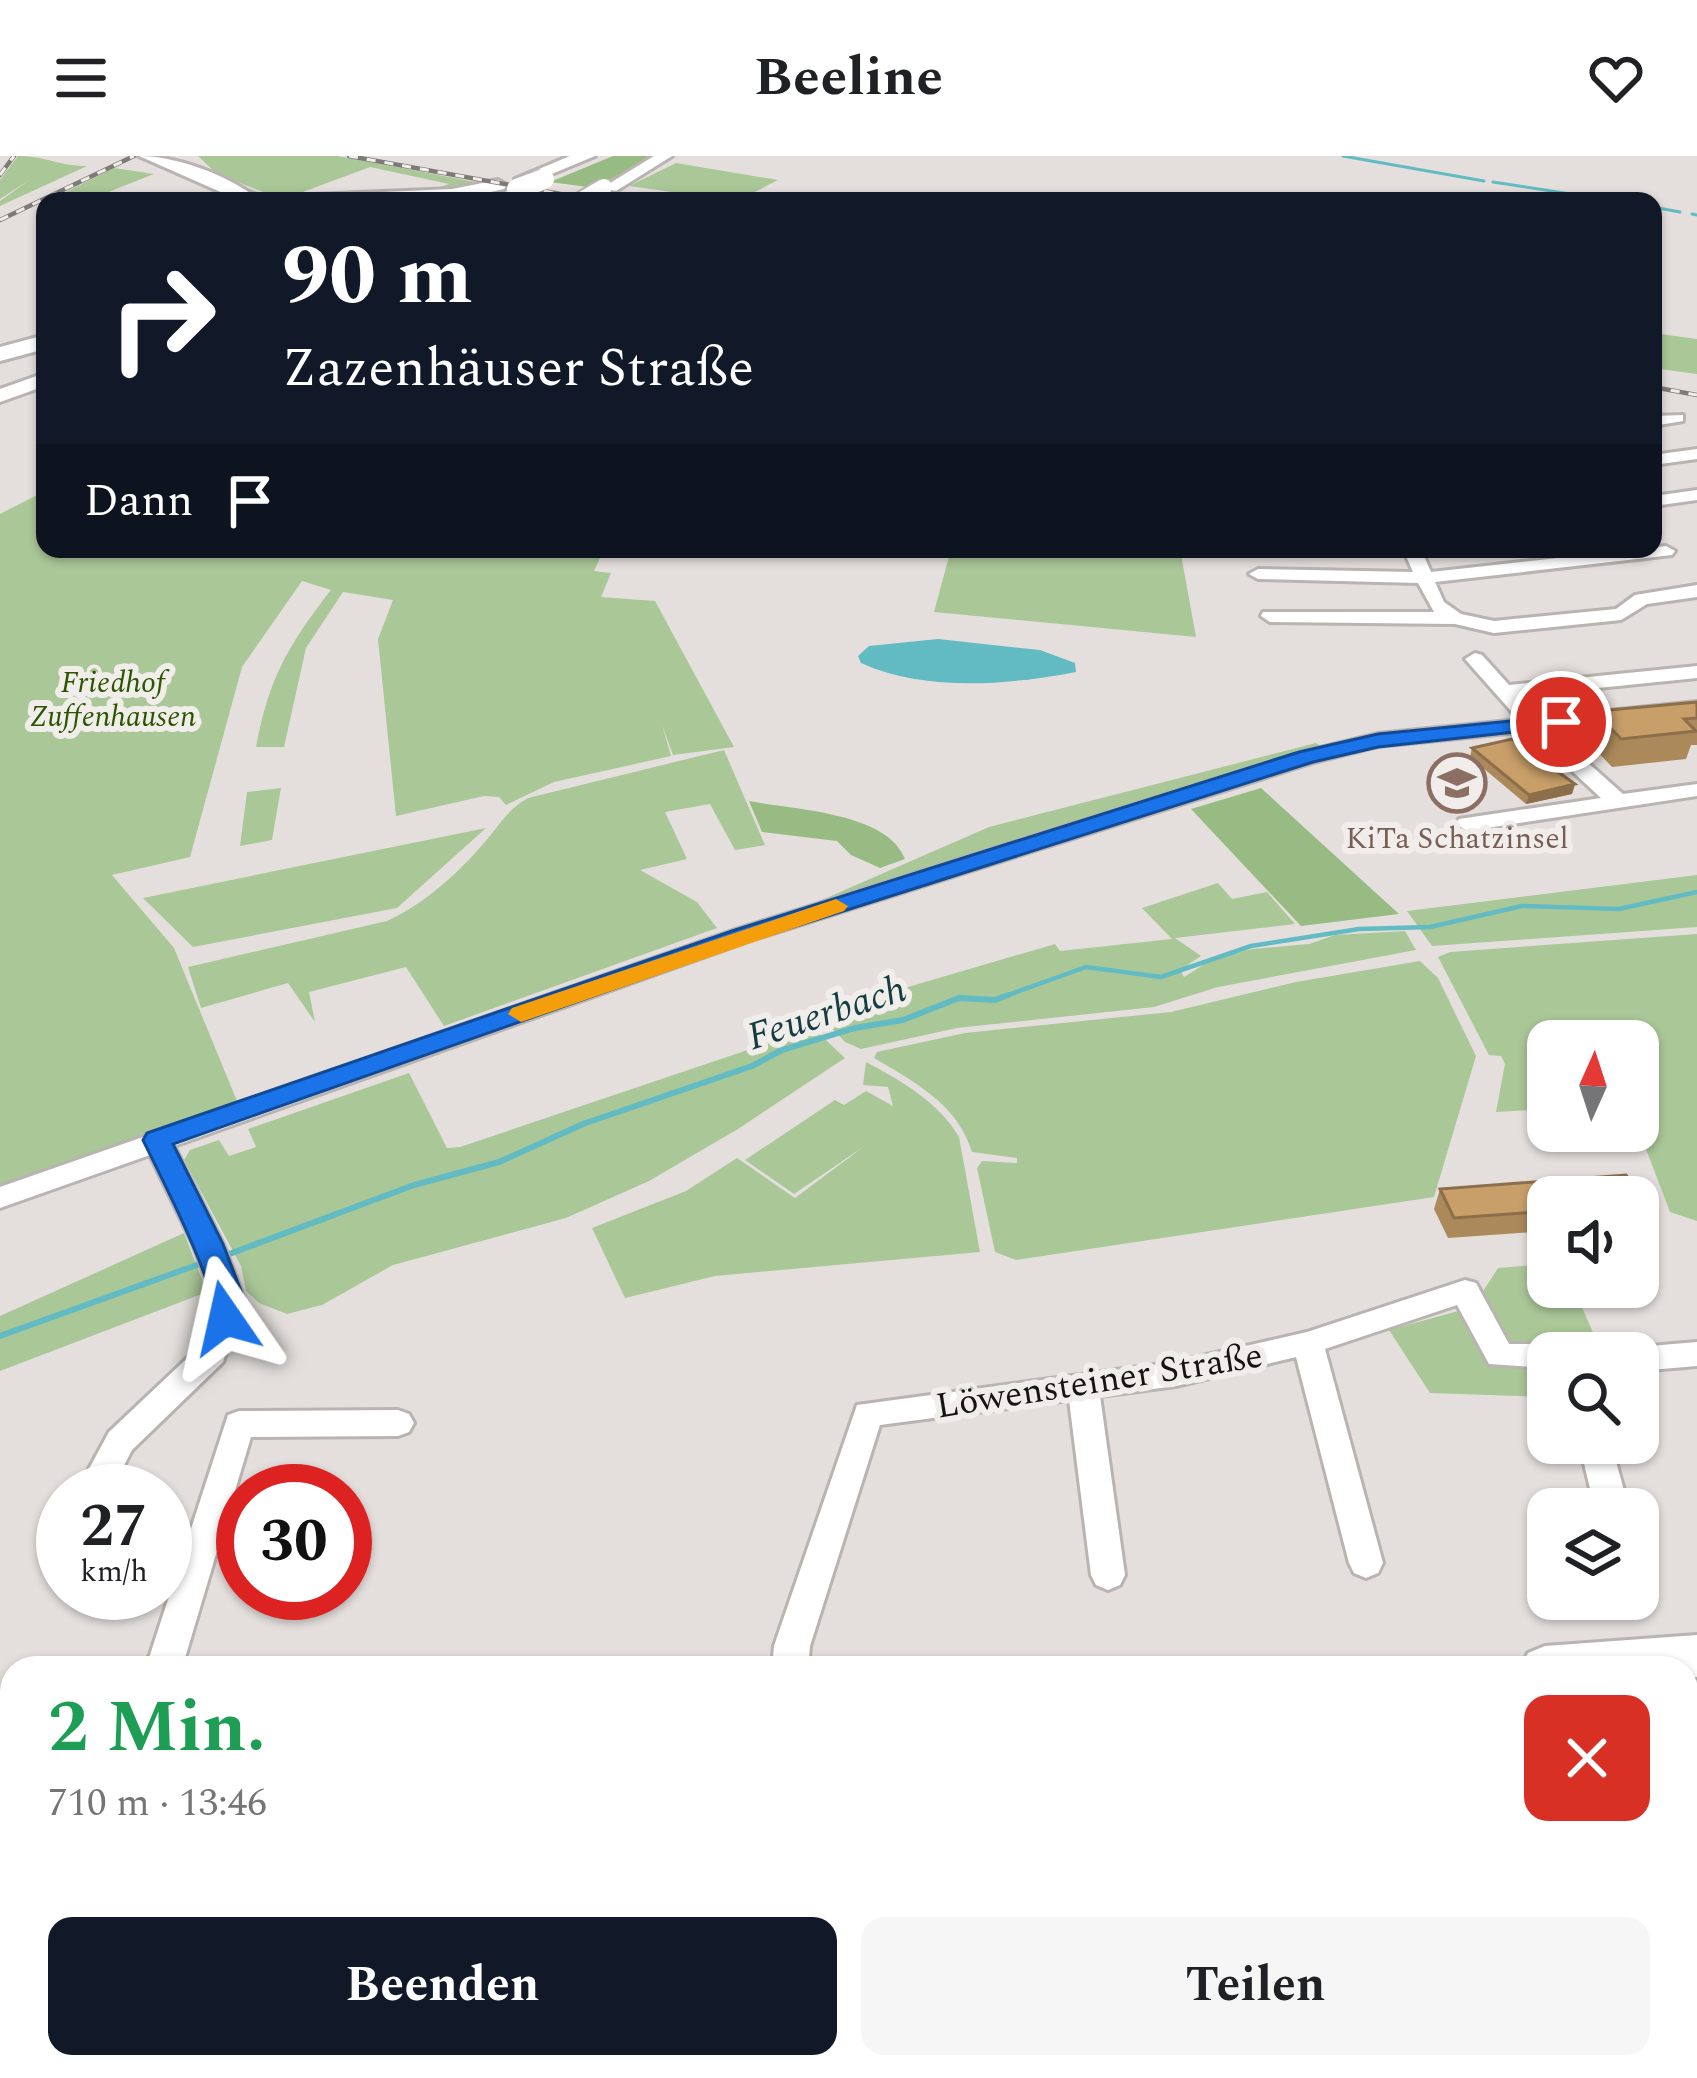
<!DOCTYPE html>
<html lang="de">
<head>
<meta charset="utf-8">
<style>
	body { margin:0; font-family:Spectral,serif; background:#f6f6f6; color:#202124; height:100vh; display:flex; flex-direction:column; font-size:45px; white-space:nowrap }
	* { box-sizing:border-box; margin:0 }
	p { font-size:39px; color:#757577 }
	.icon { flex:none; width:66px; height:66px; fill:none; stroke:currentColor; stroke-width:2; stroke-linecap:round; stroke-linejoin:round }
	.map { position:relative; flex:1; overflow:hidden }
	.details { position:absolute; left:0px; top:1500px; width:1698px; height:423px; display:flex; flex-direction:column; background:#fff; border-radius:36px 36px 0 0; box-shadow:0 3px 9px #0004 }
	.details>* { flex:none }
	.hud { position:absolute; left:36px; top:36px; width:1626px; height:366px; border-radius:24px; box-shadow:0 3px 9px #0004; background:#111827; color:#fff; overflow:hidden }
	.needle { width:78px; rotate:3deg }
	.tools { position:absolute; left:1527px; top:864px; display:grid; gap:24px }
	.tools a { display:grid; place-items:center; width:132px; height:132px; border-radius:24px; background:#fff; box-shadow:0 3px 9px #0004; font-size:60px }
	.speed { position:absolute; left:36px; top:1308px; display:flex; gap:24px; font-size:60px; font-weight:700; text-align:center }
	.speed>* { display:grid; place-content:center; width:156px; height:156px; border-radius:50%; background:#fff; box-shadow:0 3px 9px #0004; line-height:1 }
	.speed small { font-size:30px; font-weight:400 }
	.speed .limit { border:18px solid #d22; background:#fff; color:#111 }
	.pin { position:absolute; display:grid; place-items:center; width:102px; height:102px; color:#fff; margin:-51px; border:6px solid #fff; border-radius:50%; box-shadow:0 3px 12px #0007 }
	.me { position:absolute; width:132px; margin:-66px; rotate:349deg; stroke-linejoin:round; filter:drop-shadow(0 0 9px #0008) }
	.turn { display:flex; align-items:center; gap:42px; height:252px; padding:0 48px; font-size:54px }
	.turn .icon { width:156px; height:156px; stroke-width:2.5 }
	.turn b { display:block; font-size:84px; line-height:102px }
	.then { display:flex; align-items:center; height:114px; padding:0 48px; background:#0003; gap:24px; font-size:45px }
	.round { display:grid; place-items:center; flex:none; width:126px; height:126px; border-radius:24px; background:#f6f6f6 }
	.overview { display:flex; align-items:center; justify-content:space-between; height:204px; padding:0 48px }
	h1 { font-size:72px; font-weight:700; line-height:90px; color:#1e9e55 }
	.cta { display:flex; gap:24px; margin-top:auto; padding:24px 48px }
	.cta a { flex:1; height:138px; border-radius:24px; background:#111827; color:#fff; font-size:48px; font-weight:700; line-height:138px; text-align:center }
	.cta a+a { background:#f6f6f6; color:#202124 }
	header { display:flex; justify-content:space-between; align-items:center; height:156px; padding:0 48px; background:#fff; font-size:54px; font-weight:700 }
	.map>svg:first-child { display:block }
</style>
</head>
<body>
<header><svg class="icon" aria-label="menu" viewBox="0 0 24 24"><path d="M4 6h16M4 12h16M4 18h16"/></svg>Beeline<svg class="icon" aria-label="heart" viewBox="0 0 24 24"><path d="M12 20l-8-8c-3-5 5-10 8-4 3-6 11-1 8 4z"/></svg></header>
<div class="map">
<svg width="1697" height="1922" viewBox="0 0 1697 1922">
	<rect width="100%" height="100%" fill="#e4dfdd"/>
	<path fill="#aac798" d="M18,0c28,0 40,10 69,10l-87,40v-5l31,-22 -31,20v-19z
		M198,0h140l153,29 -232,16 -46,-26 64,24 81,-9h72l19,-6 -79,-17 -78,29 -16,1 -59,-23z
		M676,7l102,17 -41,21 -108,-15z
		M114,12l40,6 -68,27h-38z
		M1653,177l44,6v35l-44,-6z
		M45,335v58h559l-10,22 17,2 -10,24 54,4 79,146 -61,8 -11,-30 9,31 -117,26 -48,23 -7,-8 -15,-1 -88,20 -18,-177 15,-39 -50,-8 -37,56 -22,99h-28c13,-69 32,-102 75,-157l-29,-9 -60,86 -52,190 -78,18 62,73 63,153 -237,88v-675z
		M951,393h229l16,88 -262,-25z
		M1316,587l5,3 -513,160 181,-79z
		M724,594l41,95 -30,5 -25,-46 -45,8 22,47 -47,11 57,32 20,26 -273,98 -38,-59 -97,25 6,30 -27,-39 -87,25 -13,-41 199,-46c38,-17 76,-52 102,-84 14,-17 20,-28 39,-39z
		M281,632l-9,52 -32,6 7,-54z
		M486,672l-89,80 -204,39 -50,-49z
		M1697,719v52l-265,19 -25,-35z
		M1218,727l14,16 35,-7 28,32 -120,14 26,18 -21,14 4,7 27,-17 41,-11 57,-5 26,-9 70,-4 11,19 -198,37 -64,20 -197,21 -96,21 -16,-7 -19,-20 65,-30 164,-48 5,7 112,-12 -30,-31z
		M1697,778v287l-27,-9 -32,-84v-87h-90v68l-52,3 9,-48 -4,-8 -12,-1 -51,-98 12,-5z
		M1420,805l18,17 38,78 -42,141 -418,63 -21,-8 -18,-84 5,-7 35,2v-5l-45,-6c-14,-47 -57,-70 -98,-94l3,-6 88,-19 206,-21 125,-30z
		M813,872l32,30 -107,71 -89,52 -83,37 -173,47 -71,40 -35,9 -28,-11 -13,-12 -5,-25 -57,-106 6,-10 29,-10 10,16 27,-9 -8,-18 161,-56 38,75 13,-1z
		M866,906c34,18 74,41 93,75l21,115 -265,24 -90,22 -33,-70 94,-37 51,-33 58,40 71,-53 -72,49 -49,-34 90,-60 9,5 22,-14 27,15 -5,-19 -25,-2z
		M184,1077l23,59 -207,79v-55z
		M1548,1108v23h25l26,59 -6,7h-45v44l-118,-4 -41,-63 84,-23 25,-39z"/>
	<path fill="#98bb83" d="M613,0h39l-57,32 -45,-6z
		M1261,632l138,126 -98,12 -110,-117z
		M749,645c45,9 138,11 156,58l-25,9 -29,-13 -14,-14 -75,-9z"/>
	<path fill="#62bbc2" d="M938,483l102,11 35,13 1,9c-68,13 -151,20 -215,-9l-3,-7 11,-10z"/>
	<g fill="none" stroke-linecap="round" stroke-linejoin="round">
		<path stroke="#62bbc2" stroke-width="3" d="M1343,0l141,25
			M1493,26l123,19
			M1653,51l27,5
			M1692,58l5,1"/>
		<path stroke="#62bbc2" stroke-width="4.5" d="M958,842h7
			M1000,842l86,-31 75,10 90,-31 108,-17 71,-2 92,-21 97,3 78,-17"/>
		<path stroke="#62bbc2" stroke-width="6" d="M224,1100l190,-71 85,-23 84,-38 169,-58 30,-16 73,-22 48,-8 56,-22 36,2 13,-5
			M0,1180l205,-74"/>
		<g stroke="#b9b4b1" stroke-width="6">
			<path id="minor" d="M1683,259v6l-30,5v-10z
				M1697,293v10l-44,6v-10z
				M1697,334v10l-36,5 -8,-4 8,-6z
				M1666,390l9,5 -3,4 -237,27 9,20 17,12 33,7 122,-12 19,-14 62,-10v12l-50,7 -26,16 -127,13 -39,-9 -185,-2 -9,-6 2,-4h171l-16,-29 -160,-4 -9,-5 9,-5 155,3 -10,-23h18l10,23z
				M1475,497l7,2 27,30 188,-19v12l-177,18 20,22 157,-16v12l-147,15 73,65 74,-10v12l-230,35 -11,-7 3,-5 142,-21 -72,-67 -151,15 -64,16 -563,178 -577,206 49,98 21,55 -21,63 -91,88 -21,41h-34l32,-59 89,-84 16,-49 -21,-55 -43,-89 -150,53v-21l735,-257 565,-177 78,-19 141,-14 -54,-61z
				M1465,1124l11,3 33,61h39l14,9h-14v15l-59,-4 -32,-59 -132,44 58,214 -5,10 -12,5 -12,-5 -5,-10 -53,-206 -120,29 -76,10 25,179 -5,10 -12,5 -12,-5 -5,-10 -22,-175 -189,25 -70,221 -2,22h-36l2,-22 83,-241 319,-43 131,-30z
				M1697,1186v24l-59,5v-18h-12l12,-6z
				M398,1254l11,4 5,9 -5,9 -11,4 -147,1 -69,231h-41l9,-13 78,-240 11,-4z
				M1579,1287h32l18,66h-34z
				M0,1852l12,5v47l-12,-5z
				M21,1911h50l4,11h-50z"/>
		</g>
		<g stroke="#b9b4b1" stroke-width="6">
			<path id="major" d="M139,0c39,0 91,20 122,45h-20z
				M654,0h18l-56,35 -14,-3z
				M45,217v13l-45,16v-13z
				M1697,1479v42l-11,1v-10h-165l7,-15 17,-7z
				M0,1550h12v46h-12z
				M925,1911h56l4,11h-58z"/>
		</g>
		<g stroke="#b9b4b1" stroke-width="6">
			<path id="highway" d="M570,0h25l-65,27 -15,-4z
				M498,24l9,5 -3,4 -52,12h-147l9,-6 138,-6z
				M45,179v14l-45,12v-14z"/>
		</g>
		<use href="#minor" fill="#fff" fill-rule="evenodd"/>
		<use href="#major" fill="#fff" fill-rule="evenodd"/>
		<use href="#highway" fill="#fff" fill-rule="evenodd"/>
		<g stroke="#7d7a78" stroke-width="4.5">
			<path id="rail" d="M349,0l250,45
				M0,19l14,-19
				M583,36l47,9
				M0,64l134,-64
				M1653,231l44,8"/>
		</g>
		<use href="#rail" stroke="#f1edea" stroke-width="3" stroke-dasharray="9" stroke-linecap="butt"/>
		<g stroke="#b9b4b1" stroke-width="20" stroke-linecap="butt">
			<path id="major-bridge" d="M580,45l24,-14"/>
		</g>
		<g stroke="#b9b4b1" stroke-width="22" stroke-linecap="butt">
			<path id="highway-bridge" d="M517,33l27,-10"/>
		</g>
		<use href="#major-bridge" stroke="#fff" stroke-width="16"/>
		<use href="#highway-bridge" stroke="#fff" stroke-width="20"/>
	</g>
	<path fill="#ac895a" d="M1697,546v43h-6l-5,14 -74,8 -18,-19 9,-28z
		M1472,592l103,36 -3,10 -46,10 -56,-47z
		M1626,1019l17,29 -5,11v-18h-90v34l-100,7 -14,-29 6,-20z
		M1697,1635v144l-11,1v-144z
		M1039,1911h85l5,11h-92z
		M1252,1911h99l1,11h-100z
		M1452,1911h114l7,11h-127z"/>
	<path fill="#8c6f4a" d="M1575,628l-3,10 -46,10 3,-9z"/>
	<path fill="#c89f69" stroke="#8c6f4a" stroke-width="3" d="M1697,546v16l-13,1 12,12 -75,8 -18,-19 7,-10z
		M1512,583l63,45 -46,11 -57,-47z
		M1626,1019l17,29h-5v-7h-90v14l-94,7 -14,-29z
		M1697,1635v118l-11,1v-58l7,-1 -7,-14v-45z
		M1045,1911h79l5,11h-82z
		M1265,1911h86l1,11h-87z
		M1469,1911h97l7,11h-102z"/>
	<path fill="#1a73e8" stroke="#114b97" stroke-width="3" d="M1561,560l7,1v9l-190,21 -65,15 -561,178 -579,204 50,100 21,55 -8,28h-22c-7,-14 -1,-29 -7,-46 -18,-49 -41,-94 -64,-141l4,-7 588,-203 564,-178 79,-18z"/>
	<path fill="#f59e0b" d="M836,743l12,7 -4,5 -314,108 -9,3 -13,-8 4,-6z"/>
	<defs>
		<g id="school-ring" transform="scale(3)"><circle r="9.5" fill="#f1edea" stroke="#8d6e63" stroke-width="1.5"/><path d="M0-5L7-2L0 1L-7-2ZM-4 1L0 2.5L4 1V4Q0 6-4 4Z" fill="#8d6e63"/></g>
	</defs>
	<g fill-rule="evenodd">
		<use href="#school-ring" x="1457" y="627"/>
	</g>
	<g text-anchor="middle" stroke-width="12" stroke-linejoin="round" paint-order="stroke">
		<g font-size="30" font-style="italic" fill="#2c5500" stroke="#f1edea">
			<text x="113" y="536">Friedhof<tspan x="113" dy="34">Zuffenhausen</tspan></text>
		</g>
		<g font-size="30" fill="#785e54" stroke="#f1edea">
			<text x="1457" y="692">KiTa Schatzinsel</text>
		</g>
		<g font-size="36" fill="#161413" stroke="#f1edea">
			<text transform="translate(1099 1223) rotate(-9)" y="13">Löwensteiner Straße</text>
		</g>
		<g font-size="39" font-style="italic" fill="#133d40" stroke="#f1edea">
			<text transform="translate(826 855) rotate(-18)" y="14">Feuerbach</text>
		</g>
	</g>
</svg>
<div class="tools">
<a><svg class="needle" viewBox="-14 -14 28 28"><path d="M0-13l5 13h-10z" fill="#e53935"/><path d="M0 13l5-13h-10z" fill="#757577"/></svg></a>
<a><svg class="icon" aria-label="sound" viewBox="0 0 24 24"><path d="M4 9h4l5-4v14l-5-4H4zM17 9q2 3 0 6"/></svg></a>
<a><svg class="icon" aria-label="search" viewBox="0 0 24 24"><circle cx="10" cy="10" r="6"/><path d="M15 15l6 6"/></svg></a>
<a><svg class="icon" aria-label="layers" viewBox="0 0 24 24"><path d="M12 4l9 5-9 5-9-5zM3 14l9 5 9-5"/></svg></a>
</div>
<div class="speed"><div>27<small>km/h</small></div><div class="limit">30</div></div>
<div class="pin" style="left:1561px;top:566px;background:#d93025"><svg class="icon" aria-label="arrive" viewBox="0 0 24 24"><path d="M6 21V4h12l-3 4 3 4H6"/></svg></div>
<svg class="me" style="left:225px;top:1162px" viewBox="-20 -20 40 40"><path d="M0-17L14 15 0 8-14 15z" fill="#1a73e8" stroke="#fff" stroke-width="4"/></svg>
<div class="hud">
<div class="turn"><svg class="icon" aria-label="right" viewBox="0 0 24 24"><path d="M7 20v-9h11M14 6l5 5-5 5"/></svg><div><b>90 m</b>Zazenhäuser Straße</div></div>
<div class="then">Dann<svg class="icon" aria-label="arrive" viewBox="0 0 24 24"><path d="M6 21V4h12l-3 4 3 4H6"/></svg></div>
</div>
<section class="details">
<div class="overview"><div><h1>2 Min.</h1><p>710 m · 13:46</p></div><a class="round" style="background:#d93025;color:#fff"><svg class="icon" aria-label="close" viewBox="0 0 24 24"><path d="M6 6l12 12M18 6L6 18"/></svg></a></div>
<div class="cta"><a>Beenden</a><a>Teilen</a></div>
</section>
</div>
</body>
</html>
